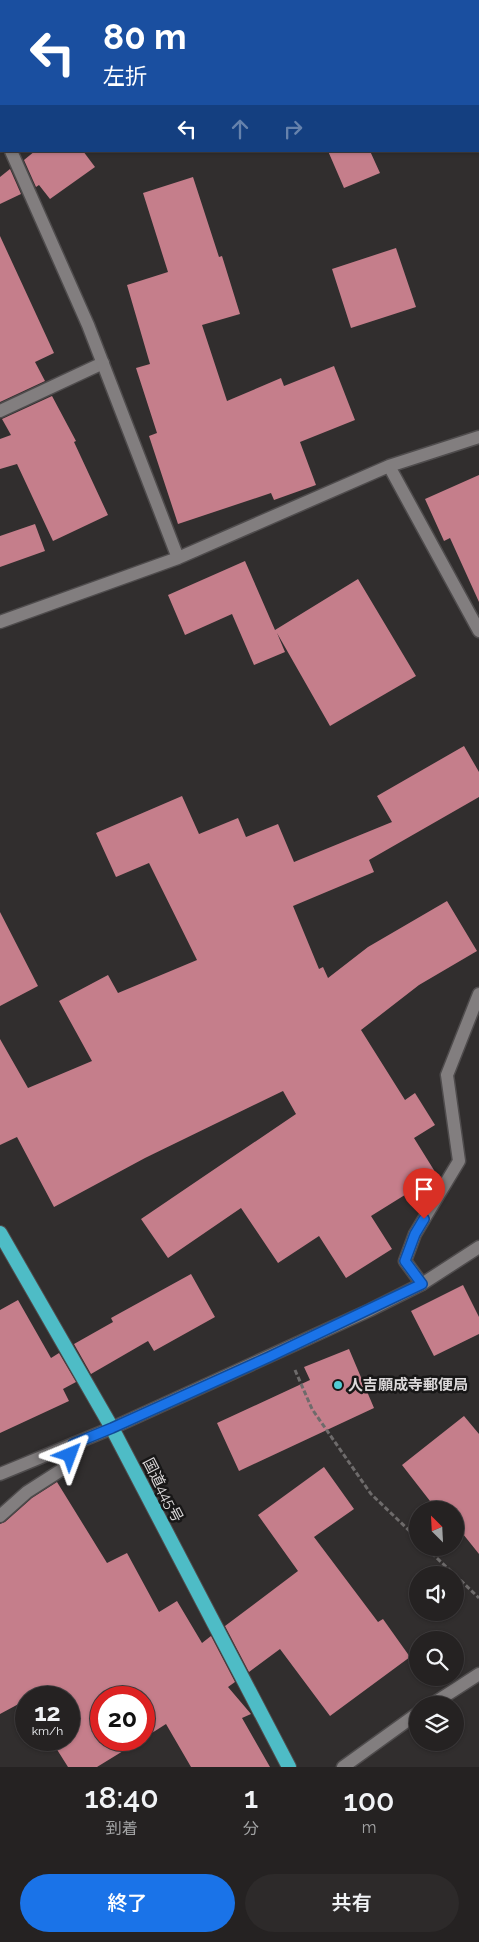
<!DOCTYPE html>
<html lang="ja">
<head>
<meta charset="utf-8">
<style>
	body { margin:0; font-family:Raleway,"Noto Sans JP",sans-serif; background:#2d2a2a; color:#f1f3f6; height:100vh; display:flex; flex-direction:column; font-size:19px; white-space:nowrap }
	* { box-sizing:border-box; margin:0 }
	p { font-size:16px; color:#a3a4a5 }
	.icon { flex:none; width:28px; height:28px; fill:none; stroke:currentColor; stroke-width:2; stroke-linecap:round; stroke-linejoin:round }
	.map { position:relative; height:1767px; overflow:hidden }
	.panel { display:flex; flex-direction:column; background:#252222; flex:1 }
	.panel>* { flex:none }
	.top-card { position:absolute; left:0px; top:0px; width:480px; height:152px; box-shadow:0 1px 4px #0004,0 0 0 1px #423f40; background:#1a4fa0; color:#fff; overflow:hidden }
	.needle { width:32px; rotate:336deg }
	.buttons { position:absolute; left:409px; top:1501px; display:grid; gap:10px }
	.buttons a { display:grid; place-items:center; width:55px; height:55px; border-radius:50%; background:#252222; box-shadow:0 1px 4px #0004,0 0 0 1px #423f40; font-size:25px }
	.speed { position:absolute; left:15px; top:1686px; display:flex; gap:10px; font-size:25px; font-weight:700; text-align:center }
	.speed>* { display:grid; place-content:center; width:65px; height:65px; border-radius:50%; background:#252222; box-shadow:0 1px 4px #0004,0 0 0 1px #423f40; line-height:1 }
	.speed small { font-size:12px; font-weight:400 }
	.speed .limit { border:8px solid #d22; background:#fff; color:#111 }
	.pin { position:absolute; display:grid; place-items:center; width:42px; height:42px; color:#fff; margin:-51px -21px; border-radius:50% 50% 50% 0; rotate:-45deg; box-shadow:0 0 5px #0007 }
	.pin .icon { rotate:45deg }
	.me { position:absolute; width:55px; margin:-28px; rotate:44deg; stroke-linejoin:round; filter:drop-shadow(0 0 4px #0008) }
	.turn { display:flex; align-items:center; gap:18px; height:105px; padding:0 20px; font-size:22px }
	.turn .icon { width:65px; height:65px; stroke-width:2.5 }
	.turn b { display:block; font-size:35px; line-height:42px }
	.lanes { display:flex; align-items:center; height:48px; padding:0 20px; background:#0003; justify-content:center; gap:25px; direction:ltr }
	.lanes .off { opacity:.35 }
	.eta { display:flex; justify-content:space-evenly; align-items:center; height:85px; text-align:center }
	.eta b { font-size:30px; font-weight:600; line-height:35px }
	.primary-button { display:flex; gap:10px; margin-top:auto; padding:10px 20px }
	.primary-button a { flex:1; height:58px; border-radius:30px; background:#1a73e8; color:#fff; font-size:20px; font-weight:600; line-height:58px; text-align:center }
	.primary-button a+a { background:#2d2a2a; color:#f1f3f6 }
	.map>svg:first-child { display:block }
</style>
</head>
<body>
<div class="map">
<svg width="479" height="1767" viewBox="0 0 479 1767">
	<rect width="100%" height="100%" fill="#312e2e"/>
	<path fill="#c57e8b" d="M35,151h48l12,16 -45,32 -11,-14 -3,2 -12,-27z
		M328,151h42l10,22 -36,15z
		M10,169l11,25 -21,10v-27z
		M193,177l26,80 3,-1 18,58 -38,11 25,76 54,-23 3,8 50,-20 21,54 -55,22 16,43 -42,15 -3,-7 -93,31 -29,-88 8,-3 -21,-65 14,-4 -23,-79 41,-13 -25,-79z
		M0,236l54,117 -19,9 10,19 -45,21z
		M396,248l20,59 -65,21 -19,-59z
		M52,396l24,45 -2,1 34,73 -55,26 -36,-77 -17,5v-30l11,-4 -9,-16z
		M479,475v127l-29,-64 -6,3 -19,-42z
		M35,524l10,27 -45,16v-31z
		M245,561l30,69 83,-51 58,97 -86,50 -53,-93 8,19 -31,13 -22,-51 -47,21 -17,-40z
		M464,746l15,26v25l-110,63 5,12 -81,34 26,63 4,-2 5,11 40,-31 79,-46 30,50 -58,34 -58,45 44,70 10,-7 20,32 -21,13 23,37 -66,41 21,33 -46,29 -27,-42 -41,27 -37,-55 -73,50 -27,-39 155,-105 -13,-23 -138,67 -91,49 -37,-70 -17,8v-106l28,49 64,-27 -33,-60 49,-26 10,18 79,-33 -48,-97 -33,14 -20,-44 86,-37 17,38 39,-16 8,19 32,-13 16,38 98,-40 -15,-26z
		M0,912l38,74 -38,20z
		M191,1274l24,43 -61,34 -6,-10 -57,33 -17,-30 39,-22 -2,-4z
		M463,1285l16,32v17l-45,22 -23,-45z
		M18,1300l33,58 8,-5 17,29 -13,7 6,12 -69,32v-123z
		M349,1349l25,59 -135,63 -22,-48 93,-43 -6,-13z
		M464,1416l15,18v120l-24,-30v-14h-18l-35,-45z
		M324,1467l30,42 -40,28 64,85 5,-3 27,38 -80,59 -50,-67 -31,23 -24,-46 73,-55 -40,-56z
		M57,1482l50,81 20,-10 32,59 18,-11 25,42 9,-7 24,46 -7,5 23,27 -9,4 28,49h-79l-25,-43 -22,14v-40h-43v42h40l-44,27h-29l-17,-27h18v-42h-24l5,-10 -18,10h-6v2l-26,14v-190l5,-2 27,-24z"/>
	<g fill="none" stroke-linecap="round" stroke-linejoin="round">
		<g stroke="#4f4c4d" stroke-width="15">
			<path id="service" d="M0,411l103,-48
				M0,1516l27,-24 39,-25 7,-23"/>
		</g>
		<g stroke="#4f4c4d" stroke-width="15">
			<path id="minor" d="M0,125l1,3
				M11,151l77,174 90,233
				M389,466l90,-29
				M0,622l178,-64 211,-92 90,165
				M422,1284l-17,-23 10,-27 44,-73 -12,-86 32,-81
				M431,1705l48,-31
				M343,1767l75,-54"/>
		</g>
		<g stroke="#4f4c4d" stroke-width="15">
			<path id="tertiary" d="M0,1474l112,-46 258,-118 52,-26 57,-37"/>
		</g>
		<g stroke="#4f4c4d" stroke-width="16">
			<path id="trunk" d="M0,1233l112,195 177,339"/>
		</g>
		<path stroke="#6e6b6b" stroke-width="3" stroke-dasharray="5 2.5" stroke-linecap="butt" d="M295,1370l17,39 59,85 47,45
			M426,1548l29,27
			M455,1575l24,23"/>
		<use href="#service" stroke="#827e7f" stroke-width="12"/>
		<use href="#minor" stroke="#827e7f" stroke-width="12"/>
		<use href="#tertiary" stroke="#827e7f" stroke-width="12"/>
		<use href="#trunk" stroke="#4ebcc6" stroke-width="14"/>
	</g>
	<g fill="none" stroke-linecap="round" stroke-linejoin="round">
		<g stroke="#114b97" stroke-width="12">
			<path id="route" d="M70,1455l3,-11 39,-16 157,-71 153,-73 -17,-23 10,-27 9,-15"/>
		</g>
		<use href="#route" stroke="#1a73e8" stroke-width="9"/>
	</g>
	<circle fill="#52ccd5" stroke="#181717" stroke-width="2" cx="338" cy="1385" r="5"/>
	<g text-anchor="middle" stroke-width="5" stroke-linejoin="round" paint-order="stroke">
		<g font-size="15" font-weight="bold" fill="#dbd8d9" stroke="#181717" text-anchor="start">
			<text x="348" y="1390">人吉願成寺郵便局</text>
		</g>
		<g font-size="15" fill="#dbd8d9" stroke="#181717">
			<text transform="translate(163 1490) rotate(63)" y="5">国道445号</text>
		</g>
	</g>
</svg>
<div class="buttons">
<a><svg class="needle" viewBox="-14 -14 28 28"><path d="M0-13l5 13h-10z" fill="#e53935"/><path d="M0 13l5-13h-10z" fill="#a3a4a5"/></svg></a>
<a><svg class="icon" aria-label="sound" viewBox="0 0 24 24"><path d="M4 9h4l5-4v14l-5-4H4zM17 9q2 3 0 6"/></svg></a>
<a><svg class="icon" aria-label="search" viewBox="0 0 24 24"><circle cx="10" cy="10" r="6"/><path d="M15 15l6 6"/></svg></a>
<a><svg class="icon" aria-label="layers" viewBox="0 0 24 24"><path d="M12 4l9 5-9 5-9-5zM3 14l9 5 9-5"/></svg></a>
</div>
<div class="speed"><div>12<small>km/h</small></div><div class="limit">20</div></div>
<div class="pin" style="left:424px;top:1219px;background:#d93025"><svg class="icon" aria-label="arrive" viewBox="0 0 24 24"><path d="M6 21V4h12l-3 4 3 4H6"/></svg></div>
<svg class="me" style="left:70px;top:1455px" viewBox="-20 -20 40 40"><path d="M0-17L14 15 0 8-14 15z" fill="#1a73e8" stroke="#fff" stroke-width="4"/></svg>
<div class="top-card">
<div class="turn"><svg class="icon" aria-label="left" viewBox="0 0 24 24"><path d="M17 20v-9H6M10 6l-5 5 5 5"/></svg><div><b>80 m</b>左折</div></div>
<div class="lanes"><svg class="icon" aria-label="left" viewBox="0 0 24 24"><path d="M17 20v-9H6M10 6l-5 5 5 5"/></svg><svg class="icon off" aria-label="ahead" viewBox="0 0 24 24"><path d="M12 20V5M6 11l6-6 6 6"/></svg><svg class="icon off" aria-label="right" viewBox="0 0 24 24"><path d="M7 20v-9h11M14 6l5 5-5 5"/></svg></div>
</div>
</div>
<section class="panel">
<div class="eta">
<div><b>18:40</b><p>到着</p></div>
<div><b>1</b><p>分</p></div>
<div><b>100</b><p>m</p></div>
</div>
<div class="primary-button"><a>終了</a><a>共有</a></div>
</section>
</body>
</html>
